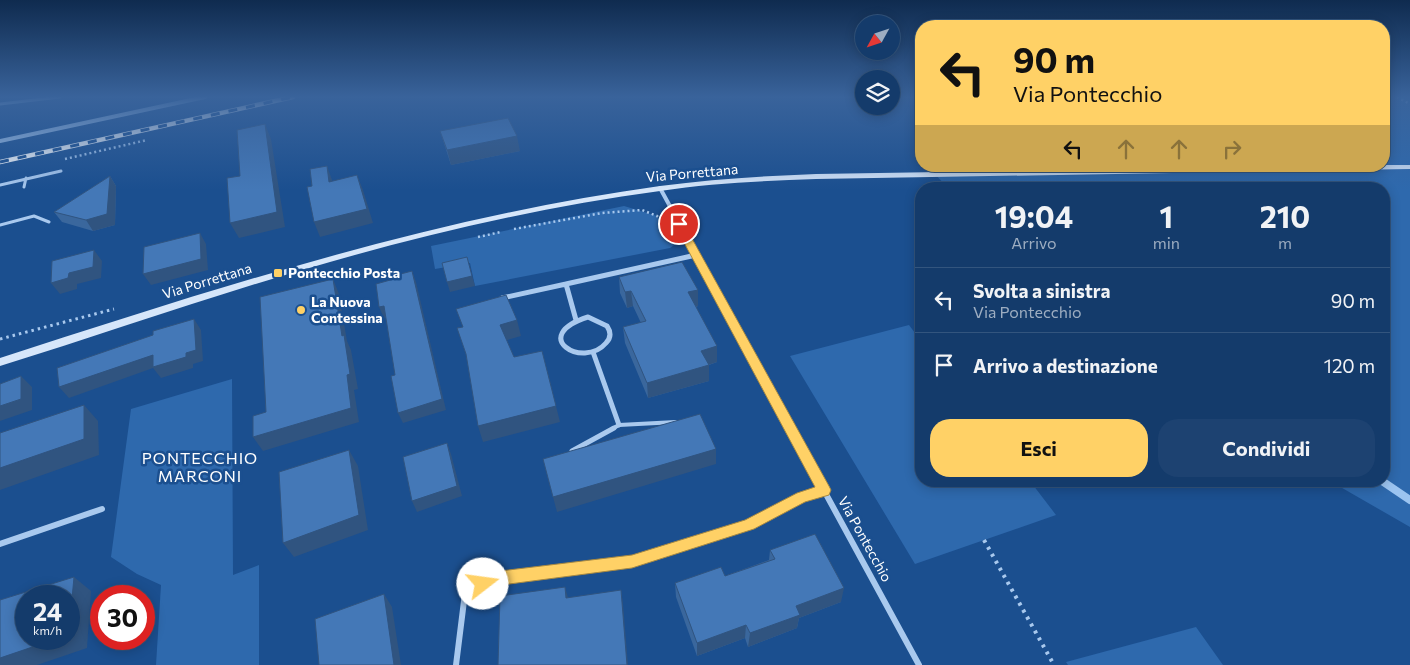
<!DOCTYPE html>
<html lang="it">
<head>
<meta charset="utf-8">
<style>
	body { margin:0; font-family:Commissioner,sans-serif; background:#1d4271; color:#f1f3f6; height:100vh; display:flex; flex-direction:column; font-size:19px; white-space:nowrap }
	* { box-sizing:border-box; margin:0 }
	p { font-size:16px; color:#9dadc1 }
	.icon { flex:none; width:28px; height:28px; fill:none; stroke:currentColor; stroke-width:2; stroke-linecap:round; stroke-linejoin:round }
	.map { position:relative; flex:1; overflow:hidden }
	.sheet { position:absolute; left:915px; top:182px; width:475px; height:305px; display:flex; flex-direction:column; background:#143b6b; border-radius:20px; box-shadow:0 2px 12px #0003,0 0 0 1px #33557e }
	.sheet>* { flex:none }
	.guide { position:absolute; left:915px; top:20px; width:475px; height:152px; border-radius:20px; box-shadow:0 2px 12px #0003,0 0 0 1px #33557e; background:#ffd166; color:#111; overflow:hidden }
	.needle { width:32px; rotate:230deg }
	.tools { position:absolute; left:855px; top:15px; display:grid; gap:10px }
	.tools a { display:grid; place-items:center; width:45px; height:45px; border-radius:50%; background:#143b6b; box-shadow:0 2px 12px #0003,0 0 0 1px #33557e; font-size:25px }
	.speed { position:absolute; left:15px; top:585px; display:flex; gap:10px; font-size:25px; font-weight:700; text-align:center }
	.speed>* { display:grid; place-content:center; width:65px; height:65px; border-radius:50%; background:#143b6b; box-shadow:0 2px 12px #0003,0 0 0 1px #33557e; line-height:1 }
	.speed small { font-size:12px; font-weight:400 }
	.speed .limit { border:8px solid #d22; background:#fff; color:#111 }
	.pin { position:absolute; display:grid; place-items:center; width:42px; height:42px; color:#fff; margin:-21px; border:2px solid #fff; border-radius:50%; box-shadow:0 1px 5px #0007 }
	.me { position:absolute; width:55px; margin:-28px; rotate:75deg; stroke-linejoin:round; filter:drop-shadow(0 0 4px #0008) }
	.turn { display:flex; align-items:center; gap:18px; height:105px; padding:0 15px; font-size:22px }
	.turn .icon { width:65px; height:65px; stroke-width:2.5 }
	.turn b { display:block; font-size:35px; line-height:42px }
	.lanes { display:flex; align-items:center; height:48px; padding:0 15px; background:#0003; justify-content:center; gap:25px; direction:ltr }
	.lanes .off { opacity:.35 }
	.eta { display:flex; justify-content:space-evenly; align-items:center; height:85px; text-align:center }
	.eta b { font-size:30px; font-weight:700; line-height:35px }
	.action { display:flex; gap:10px; margin-top:auto; padding:10px 15px }
	.action a { flex:1; height:58px; border-radius:20px; background:#ffd166; color:#111; font-size:20px; font-weight:700; line-height:58px; text-align:center }
	.action a+a { background:#1d4271; color:#f1f3f6 }
	ul { padding:0; list-style:none }
	li { display:flex; align-items:center; gap:15px; height:65px; padding:0 15px; border-top:1px solid #33557e }
	li div { flex:1 }
	li b { display:block; font-size:19px }
	li em { font-style:normal }
	.map>svg:first-child { display:block }
</style>
</head>
<body>
<div class="map">
<svg width="1410" height="665" viewBox="0 0 1410 665">
	<rect width="100%" height="100%" fill="#1b4f8f"/>
	<path fill="#2e69ad" d="M1384,97h26v430l-80,-46h54v-292h-435l-16,-17 34,-4 417,-2z
		M624,206l33,10 20,27 -7,5 -195,38 -5,-23 -35,6 -4,-23z
		M909,325l12,16v140h109l26,34 -141,49 -125,-208z
		M232,379l1,196 26,-10v100h-103l5,-80 -24,-11 -26,-17 20,-148z
		M1196,627l27,38h-155l-2,-3z"/>
	<g fill="none" stroke-linecap="round" stroke-linejoin="round">
		<path stroke="#9cc4f0" stroke-width="8" d="M1382,481l28,19"/>
		<path stroke="#a9c9ee" stroke-width="2.5" stroke-dasharray="2 3" stroke-linecap="butt" d="M1397,97l13,7
			M65,159l82,-19
			M514,229l88,-16 40,-3 15,6 6,6
			M478,237l23,-5"/>
		<path stroke="#a9c9ee" stroke-width="3" stroke-dasharray="2.5 4" stroke-linecap="butt" d="M0,339l114,-30"/>
		<path stroke="#a9c9ee" stroke-width="4" stroke-dasharray="3 5" stroke-linecap="butt" d="M984,540l70,125"/>
		<path stroke="#a9c9ee" stroke-width="3" d="M0,104l60,-7
			M977,166l9,8
			M0,185l61,-14
			M24,187l2,-9
			M0,225l34,-9 15,6"/>
		<path stroke="#a9c9ee" stroke-width="4" d="M612,429l7,-4 57,-3"/>
		<path stroke="#a9c9ee" stroke-width="5" d="M572,451l42,-23"/>
		<path stroke="#a9c9ee" stroke-width="4" d="M0,141l205,-44
			M660,188l30,55"/>
		<path stroke="#a9c9ee" stroke-width="5" d="M689,242l102,187
			M566,284l130,-29
			M502,298l64,-14 10,36
			M588,317l19,9c4,6 4,12 -1,17 -23,27 -78,-7 -18,-26z
			M593,352l26,73"/>
		<path stroke="#a9c9ee" stroke-width="6" d="M790,428l129,237
			M0,544l102,-35
			M456,665l8,-64 10,-12 18,-10 139,-18 118,-36 53,-28 22,-7"/>
		<path fill="#d6e6fa" fill-rule="evenodd" d="M1384,165h26v4l-594,10c-52,2 -105,4 -156,12 -112,15 -222,40 -330,71 -111,31 -220,70 -330,104v-8c217,-70 434,-141 660,-172 52,-7 104,-10 156,-12z"/>
		<g stroke="#fff" stroke-width="4.5">
			<path id="rail" d="M0,162l293,-65"/>
		</g>
		<use href="#rail" stroke="#1b4f8f" stroke-width="3" stroke-dasharray="9" stroke-linecap="butt"/>
	</g>
	<path fill="#3a679d" d="M440,131l80,20 -69,14z
		M110,176l6,10 -1,39 -22,6 -31,-9 -8,-10z
		M619,277l79,29 -2,1 21,55 -8,3v16l-61,17 -23,-55 -2,-16 18,-4 -8,-17 -6,2 -7,-15z
		M770,550l71,52 -42,16 -2,10 -49,19 -3,-9 -48,18 -21,-59 -1,-14 50,-7 44,-16z"/>
	<path fill="#305480" d="M5,97h14l-13,2z
		M265,124l6,15 14,88 -46,11 -9,-15z
		M517,136l3,15 -69,14 -4,-15z
		M327,166l5,14 3,17 -6,-15z
		M357,175l6,15 10,33 -53,14 -6,-15z
		M110,176l6,10 -1,39 -22,6 -7,-11z
		M200,233l6,11 2,26 -57,15 -8,-11z
		M94,250l8,11 -1,17 -24,6v5l-17,5 -9,-11z
		M470,268l5,18 -25,6 -3,-10z
		M412,271l4,11 30,128 -43,13 -5,-10z
		M333,279l6,15 8,47 4,9 7,39 -4,1 5,32 -96,29 -10,-14 94,-62z
		M698,290v16l-9,2 -1,-16z
		M631,291l2,15 -6,2 -2,-16z
		M384,306l5,11 -5,1 -5,-11z
		M194,319l7,11 2,31 -10,3v4l-32,10 -8,-10 -84,30 -10,-11 94,-32 33,-2z
		M517,320l4,16 -17,5 -4,-16z
		M717,346v16l-15,5 -1,-16z
		M709,365v16l-61,17 -1,-15z
		M21,376l11,11v23l-32,11v-15z
		M84,405l14,16 1,34 -99,35v-22z
		M556,406l4,16 -77,20 -5,-16z
		M447,443l4,11 11,42 -45,16 -5,-11z
		M716,449v15l-159,48 -4,-15z
		M349,450l9,16 10,64 -74,27 -11,-14z
		M74,577l17,14 -4,57 -50,17h-37v-7l56,-19h13z
		M565,587l4,14 -3,-3z
		M844,588l-3,14 -42,16 -2,10 -49,19 2,-14 46,-27z
		M621,590l2,14 5,61h-1z
		M384,594l8,13 9,58h-7z
		M746,625l-1,13 -48,18v-13z"/>
	<path fill="#4478b7" stroke="#305480" d="M508,118l9,18 -70,14 -7,-19z
		M265,124l12,88 -47,11 -3,-45 13,-2 -3,-46z
		M327,166l2,16 28,-7 10,34 -53,13 -7,-35 5,-1 -2,-17z
		M110,176l-3,38 -21,6 -32,-8z
		M200,233l1,26 -58,15 1,-27z
		M94,250l-1,17 -24,6 -1,5 -17,5 1,-22z
		M467,257l5,19 -25,6 -5,-19z
		M682,262l16,28 -10,2 29,54 -16,5 8,14 -62,18 -24,-56 23,-6 -15,-30 -6,1 -6,-15z
		M412,271l30,128 -44,14 -7,-37 4,-1 -11,-69 -5,1 -3,-23 18,-5 -1,-3z
		M333,279l9,57 2,-1 6,39 -3,1 4,33 -98,29v-21l13,-4 -6,-115z
		M506,295l11,25 -17,5 14,32 28,-6 14,55 -78,20 -12,-72 -9,-26 6,-1 -7,-18z
		M194,319l2,31 -10,3v4l-33,10v-12l-94,32 -2,-19 96,-33v-4z
		M21,376v23l-21,7v-22z
		M84,405v34l-84,29v-35z
		M700,414l16,35 -163,48 -10,-38z
		M447,443l10,43 -45,15 -9,-44z
		M349,450l10,65 -76,28 -4,-71z
		M815,534l29,54 -48,18 4,9 -50,18 -4,-8 -49,18 -22,-60 46,-16 4,9 50,-17 -5,-9z
		M74,577l-5,55v-36h-43v43h30l-56,19v-58z
		M565,587l1,11 55,-8 6,75h-129l2,-69z
		M384,594l10,71h-75l-4,-46z"/>
	<linearGradient id="sky" x2="0" y2="1"><stop stop-color="#0f2b4f"/><stop offset="0.51" stop-color="#39639b"/><stop offset="1" stop-color="#39639b" stop-opacity="0"/></linearGradient>
	<rect width="1410" height="190" fill="url(#sky)"/>
	<path fill="#ffd166" stroke="#a68842" d="M679,221l5,3 145,262 2,4 -2,5 -24,7 -51,27 -122,39 -138,18 -11,5 -5,-2 -2,-5 2,-5 14,-7 140,-17 113,-35 52,-27 18,-6 -141,-263z"/>
	<g fill="#ffd166" stroke="#1b4f8f" stroke-width="2">
		<rect x="273" y="268" width="10" height="10" rx="2.5"/>
		<circle cx="301" cy="310" r="5"/>
	</g>
	<g text-anchor="middle" stroke-width="5" stroke-linejoin="round" paint-order="stroke">
		<g font-size="14" fill="#fff" stroke="#1b4f8f">
			<text transform="translate(692 173) rotate(-5)" y="5">Via Porrettana</text>
			<text transform="translate(207 281) rotate(-17)" y="5">Via Porrettana</text>
			<text transform="translate(865 539) rotate(61)" y="5">Via Pontecchio</text>
		</g>
		<g font-size="14" font-weight="bold" fill="#fff" stroke="#1b4f8f" text-anchor="start">
			<text x="288" y="278">Pontecchio Posta</text>
			<text x="311" y="307">La Nuova<tspan x="311" dy="16">Contessina</tspan></text>
		</g>
		<g font-size="16" letter-spacing="1" fill="#fff" stroke="#1b4f8f">
			<text x="200" y="464">PONTECCHIO<tspan x="200" dy="18">MARCONI</tspan></text>
		</g>
	</g>
</svg>
<div class="tools">
<a><svg class="needle" viewBox="-14 -14 28 28"><path d="M0-13l5 13h-10z" fill="#e53935"/><path d="M0 13l5-13h-10z" fill="#9dadc1"/></svg></a>
<a><svg class="icon" aria-label="layers" viewBox="0 0 24 24"><path d="M12 4l9 5-9 5-9-5zM3 14l9 5 9-5"/></svg></a>
</div>
<div class="speed"><div>24<small>km/h</small></div><div class="limit">30</div></div>
<div class="pin" style="left:679px;top:224px;background:#d93025"><svg class="icon" aria-label="arrive" viewBox="0 0 24 24"><path d="M6 21V4h12l-3 4 3 4H6"/></svg></div>
<svg class="me" style="left:483px;top:584px" viewBox="-20 -20 40 40"><circle r="19" fill="#fff"/><path d="M0-13L10 11 0 6-10 11z" fill="#ffd166"/></svg>
<div class="guide">
<div class="turn"><svg class="icon" aria-label="left" viewBox="0 0 24 24"><path d="M17 20v-9H6M10 6l-5 5 5 5"/></svg><div><b>90 m</b>Via Pontecchio</div></div>
<div class="lanes"><svg class="icon" aria-label="left" viewBox="0 0 24 24"><path d="M17 20v-9H6M10 6l-5 5 5 5"/></svg><svg class="icon off" aria-label="ahead" viewBox="0 0 24 24"><path d="M12 20V5M6 11l6-6 6 6"/></svg><svg class="icon off" aria-label="ahead" viewBox="0 0 24 24"><path d="M12 20V5M6 11l6-6 6 6"/></svg><svg class="icon off" aria-label="right" viewBox="0 0 24 24"><path d="M7 20v-9h11M14 6l5 5-5 5"/></svg></div>
</div>
<section class="sheet">
<div class="eta">
<div><b>19:04</b><p>Arrivo</p></div>
<div><b>1</b><p>min</p></div>
<div><b>210</b><p>m</p></div>
</div>
<ul>
<li><svg class="icon" aria-label="left" viewBox="0 0 24 24"><path d="M17 20v-9H6M10 6l-5 5 5 5"/></svg><div><b>Svolta a sinistra</b><p>Via Pontecchio</p></div><em>90 m</em></li>
<li><svg class="icon" aria-label="arrive" viewBox="0 0 24 24"><path d="M6 21V4h12l-3 4 3 4H6"/></svg><div><b>Arrivo a destinazione</b></div><em>120 m</em></li>
</ul>
<div class="action"><a>Esci</a><a>Condividi</a></div>
</section>
</div>
</body>
</html>
